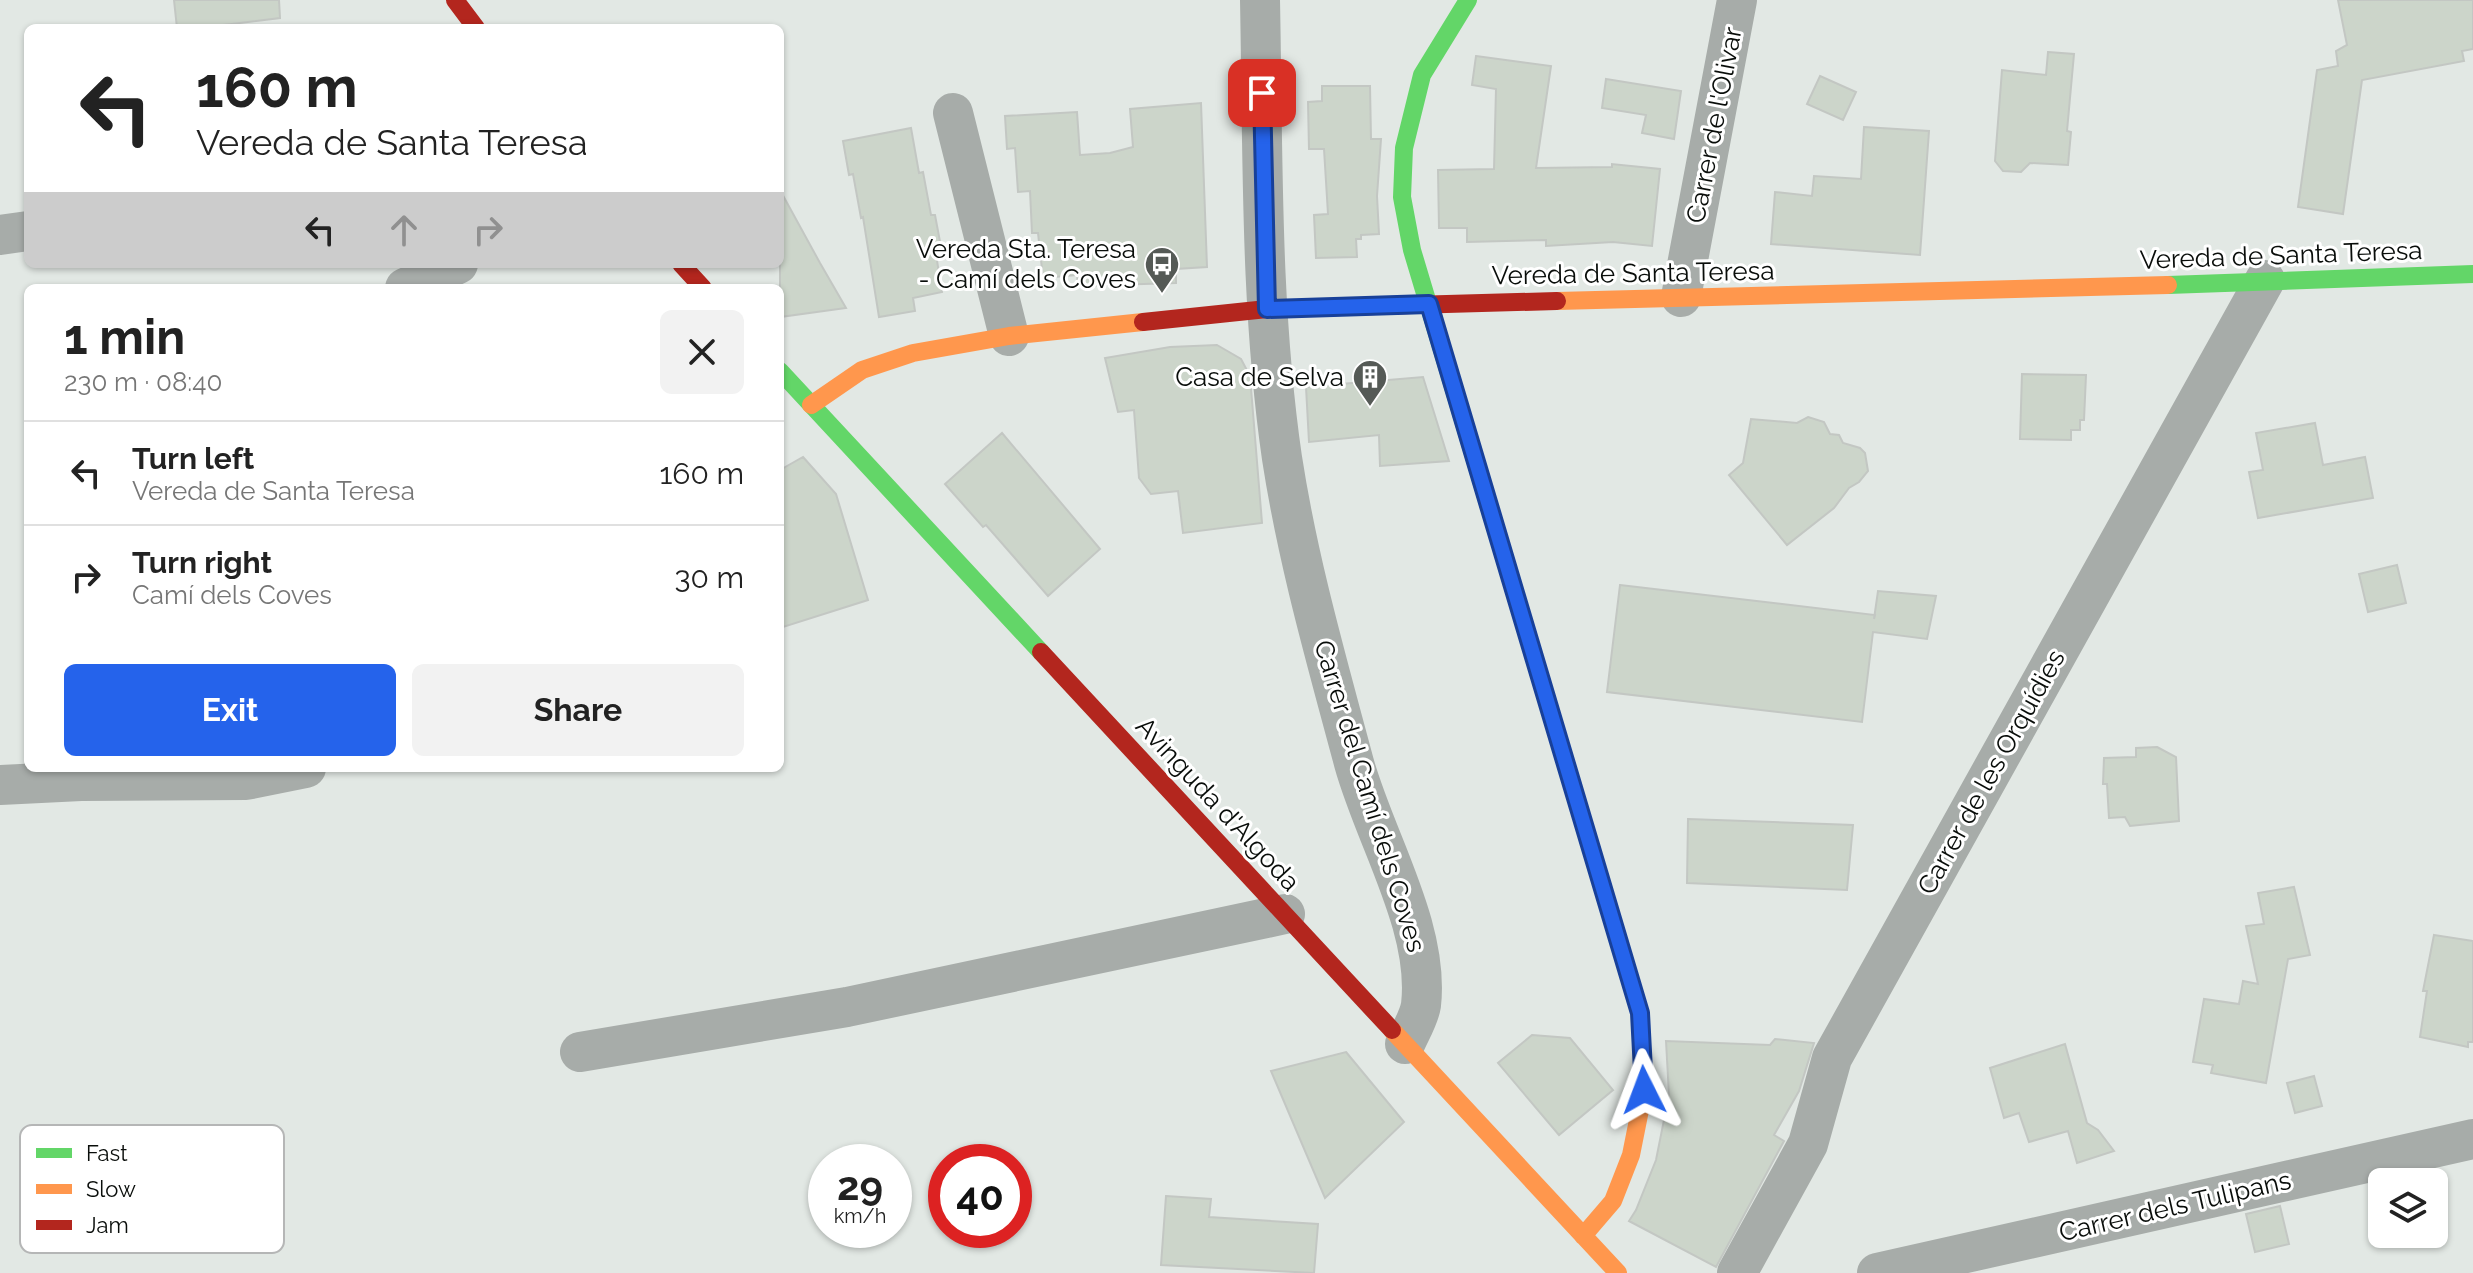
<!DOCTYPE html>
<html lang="en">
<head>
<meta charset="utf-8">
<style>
	body { margin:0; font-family:Raleway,sans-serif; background:#f2f2f2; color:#222; height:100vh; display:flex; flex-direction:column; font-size:30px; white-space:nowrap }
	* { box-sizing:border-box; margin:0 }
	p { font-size:26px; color:#767676 }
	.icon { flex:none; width:44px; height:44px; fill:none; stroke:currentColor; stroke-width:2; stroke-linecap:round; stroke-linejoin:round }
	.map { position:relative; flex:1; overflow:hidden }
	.sheet { position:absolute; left:24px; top:284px; width:760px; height:488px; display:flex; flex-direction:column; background:#fff; border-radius:12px; box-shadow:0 2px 6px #0004 }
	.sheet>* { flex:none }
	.banner { position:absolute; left:24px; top:24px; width:760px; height:244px; border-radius:12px; box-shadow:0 2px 6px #0004; background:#fff; color:#222; overflow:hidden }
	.controls { position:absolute; left:2368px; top:1168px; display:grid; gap:16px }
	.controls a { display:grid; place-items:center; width:80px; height:80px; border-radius:12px; background:#fff; box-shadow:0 2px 6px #0004; font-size:40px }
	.speed { position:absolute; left:808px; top:1144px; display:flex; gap:16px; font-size:40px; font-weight:700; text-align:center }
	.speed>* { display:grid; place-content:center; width:104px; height:104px; border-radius:50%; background:#fff; box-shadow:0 2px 6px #0004; line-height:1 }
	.speed small { font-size:20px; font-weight:400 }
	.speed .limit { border:12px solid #d22; background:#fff; color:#111 }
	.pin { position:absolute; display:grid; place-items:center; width:68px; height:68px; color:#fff; margin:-34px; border-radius:16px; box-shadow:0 4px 12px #0006 }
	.me { position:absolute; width:88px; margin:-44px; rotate:357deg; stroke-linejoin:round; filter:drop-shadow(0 0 6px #0008) }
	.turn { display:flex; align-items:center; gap:28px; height:168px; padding:0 40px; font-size:36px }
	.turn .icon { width:104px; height:104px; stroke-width:2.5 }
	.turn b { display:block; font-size:56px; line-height:68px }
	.lanes { display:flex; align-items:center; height:76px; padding:0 40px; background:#0003; justify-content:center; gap:40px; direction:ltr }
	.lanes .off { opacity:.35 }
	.round { display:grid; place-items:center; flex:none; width:84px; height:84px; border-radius:12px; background:#f2f2f2 }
	.headline { display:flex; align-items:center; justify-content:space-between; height:136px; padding:0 40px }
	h1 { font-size:48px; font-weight:700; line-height:60px }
	.primary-button { display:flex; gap:16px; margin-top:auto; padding:16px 40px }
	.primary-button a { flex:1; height:92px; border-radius:12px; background:#2563eb; color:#fff; font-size:32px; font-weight:700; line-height:92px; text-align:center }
	.primary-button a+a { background:#f2f2f2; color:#222 }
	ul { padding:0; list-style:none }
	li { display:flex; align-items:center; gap:24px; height:104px; padding:0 40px; border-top:2px solid #e0e0e0 }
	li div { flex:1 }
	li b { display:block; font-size:30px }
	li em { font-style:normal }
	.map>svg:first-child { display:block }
</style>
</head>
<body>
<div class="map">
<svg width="2473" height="1273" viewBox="0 0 2473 1273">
	<rect width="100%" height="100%" fill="#e2e8e4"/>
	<path fill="#ccd5ca" stroke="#c3c7c3" stroke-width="2" d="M174,0h105l1,18 -81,10h-22z
		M2338,0h135v49l-11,2 2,10 -102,19 -19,134 -45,-7 19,-137 21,-4 -2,-15 11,-6z
		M2048,52l26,2 -7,77 4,1 -3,33 -38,-2 -9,9 -18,-1 -8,-10 7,-91 44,5z
		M1476,56l75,10 -15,102 76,-1v-3l48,5 -8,77 -39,-4 -67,4v-6l-79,2v-14h-28l-1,-58 56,-1 2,-80 -24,-4z
		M1820,76l36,16 -13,28 -36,-16z
		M1606,79l75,12 -7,48 -32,-6 4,-18 -44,-7z
		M1322,86h48l1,53h10l-4,57 2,38 -18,1v4h-5l1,18 -41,1 -2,-43 14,-1 -4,-65h-15l-1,-47 14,-1z
		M1201,103l6,164 -31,2v14l-98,3 -1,-11 -34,3 -5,-45h-6l-2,-42 -12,1 -3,-44 -8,1 -2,-33 72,-4 3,43 30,-2 23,-6 -3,-38z
		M1864,127l65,4 -9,124 -149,-11 4,-52 37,4 2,-20 47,3z
		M911,128l8,45 4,-1 8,43h4l6,32 -6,1 7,44 -29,6 2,13 -36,6 -16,-100 -2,1 -8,-44 -4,1 -6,-34z
		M780,190l40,73 26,45 -66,9z
		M1217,345l24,14 9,17 12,147 -79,10 -5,-42 -27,3 -12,-16 -5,-68 -16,2 -13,-54 65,-11z
		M2022,374l64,1 -2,45h-4v10h-9v10l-51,-1z
		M1423,377l26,84 -69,5 -1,-31 -70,7 -3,-55z
		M1808,417l16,5 6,12 9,1 4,8 17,5 5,5 3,18 -9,11 -10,6 -15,20 -47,37 -58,-70 14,-12 8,-44 46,4z
		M2315,423l8,42 42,-8 8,41 -115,20 -9,-46 14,-2 -7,-37z
		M1002,433l98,116 -52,47 -62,-71 -3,2 -38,-43z
		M803,457l33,37 32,106 -88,28v-158z
		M2397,565l9,38 -38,9 -9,-38z
		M1620,585l255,30 -1,4 4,-28 58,5 -9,43 -54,-7 -11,90 -255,-30z
		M2157,747l19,10 3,64 -49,5 -5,-9 -16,1 -2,-34h-4l1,-26 32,-1v-9z
		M1688,819l165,6 -6,65 -160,-7z
		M2294,887l16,68 -22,4 -22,124 -55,-10 2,-8 -20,-3 11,-63 35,5 4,-23 15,3 -12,-58 18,-2 -6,-31z
		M2434,935l39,6v101h-5v5l-48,-10 7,-46h-4z
		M1532,1035l38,3 43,52 -54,45 -61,-72z
		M1775,1039l39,4 -15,48 -25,44 10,6 -68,126 -87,-46 7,-11 20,-50 13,-65 -3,-54 104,4z
		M2065,1044l22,79 11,7 16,21 -37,12 -9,-32 -39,11 -10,-29 -15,5 -14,-50z
		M1346,1052l58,70 -79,76 -54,-127z
		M2314,1076l8,30 -27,7 -8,-30z
		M1166,1196l45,3 -2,18 109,7 -4,49 -153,-8z
		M2280,1206l9,38 -34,8 -9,-38z"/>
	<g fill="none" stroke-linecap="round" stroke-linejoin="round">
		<path stroke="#a7aca9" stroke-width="40" d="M1260,0c3,152 0,307 22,458 16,104 45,204 72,305 21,76 76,164 67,242 -2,13 -11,27 -16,39
			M953,113l56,223
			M0,235l28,-4
			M405,288l53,-24
			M1681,297l56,-297
			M0,785l81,-4 165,-1 60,-12
			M580,1052l267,-45 438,-93
			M1737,1273l71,-129 24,-86 433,-778
			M1877,1273l596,-134"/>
		<path stroke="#63d668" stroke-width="18" d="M1468,0l-46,75 -18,73 -2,49 10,53 101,337
			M2168,285l305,-11
			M780,371l261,281"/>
		<path stroke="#ff974d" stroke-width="18" d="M1557,301l611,-16
			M811,405l51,-35 51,-17 96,-17 134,-14
			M1513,587l127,426 4,77 -13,65 -18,46 -30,35
			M1392,1030l226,243"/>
		<path stroke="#b3261e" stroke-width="18" d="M455,0l21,28
			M681,264l22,24
			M1143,322l124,-13 290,-8
			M1041,652l351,378"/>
	</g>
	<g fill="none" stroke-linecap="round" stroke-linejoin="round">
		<g stroke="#184099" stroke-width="20">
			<path id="route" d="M1262,93l5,216 162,-5 211,709 4,77"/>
		</g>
		<use href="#route" stroke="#2563eb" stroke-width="14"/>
	</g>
	<defs>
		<g id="bus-pin" transform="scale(1.8)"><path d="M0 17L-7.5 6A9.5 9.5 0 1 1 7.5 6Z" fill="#555a56" stroke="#fff"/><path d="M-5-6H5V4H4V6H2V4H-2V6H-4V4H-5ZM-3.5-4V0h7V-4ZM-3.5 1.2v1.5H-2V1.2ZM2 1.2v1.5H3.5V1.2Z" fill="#fff"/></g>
		<g id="building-pin" transform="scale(1.8)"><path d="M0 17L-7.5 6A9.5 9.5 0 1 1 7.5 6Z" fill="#555a56" stroke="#fff"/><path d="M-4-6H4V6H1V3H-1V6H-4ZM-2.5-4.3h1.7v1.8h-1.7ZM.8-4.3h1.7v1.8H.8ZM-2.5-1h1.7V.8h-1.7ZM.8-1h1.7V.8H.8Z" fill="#fff"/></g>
	</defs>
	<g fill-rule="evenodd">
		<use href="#bus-pin" x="1162" y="264"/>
		<use href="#building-pin" x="1370" y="377"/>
	</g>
	<g text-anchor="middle" stroke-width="6" stroke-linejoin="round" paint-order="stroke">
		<g font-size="26" fill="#090d0a" stroke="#fff">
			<text transform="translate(1714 125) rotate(-79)" y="9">Carrer de l'Olivar</text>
			<text transform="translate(2281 255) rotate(-2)" y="9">Vereda de Santa Teresa</text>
			<text transform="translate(1633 273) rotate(-1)" y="9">Vereda de Santa Teresa</text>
			<text transform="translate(1991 772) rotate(-61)" y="9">Carrer de les Orquídies</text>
			<text transform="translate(1370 796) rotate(73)" y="9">Carrer del Camí dels Coves</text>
			<text transform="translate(1218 804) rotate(47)" y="9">Avinguda d'Algoda</text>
			<text transform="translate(2175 1206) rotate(-13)" y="9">Carrer dels Tulipans</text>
		</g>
		<g font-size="26" fill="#090d0a" stroke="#fff" text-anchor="end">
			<text x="1136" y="258">Vereda Sta. Teresa<tspan x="1136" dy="30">- Camí dels Coves</tspan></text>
			<text x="1344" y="386">Casa de Selva</text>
		</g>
	</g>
	<rect x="20" y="1125" width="264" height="128" rx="12" fill="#fff" stroke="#b5b6b6" stroke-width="2"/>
	<rect x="36" y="1148" width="36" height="10" fill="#63d668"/>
	<rect x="36" y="1184" width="36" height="10" fill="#ff974d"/>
	<rect x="36" y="1220" width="36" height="10" fill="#b3261e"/>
	<g font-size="22" fill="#090d0a">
		<text x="86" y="1161">Fast</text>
		<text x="86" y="1197">Slow</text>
		<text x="86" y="1233">Jam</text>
	</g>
</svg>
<div class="controls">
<a><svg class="icon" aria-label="layers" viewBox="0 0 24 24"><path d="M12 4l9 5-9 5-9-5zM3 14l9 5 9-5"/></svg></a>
</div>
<div class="speed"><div>29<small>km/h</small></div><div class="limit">40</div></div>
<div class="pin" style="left:1262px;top:93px;background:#d93025"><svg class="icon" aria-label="arrive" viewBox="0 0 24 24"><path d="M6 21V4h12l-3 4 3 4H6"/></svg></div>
<svg class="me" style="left:1644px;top:1090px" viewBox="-20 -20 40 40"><path d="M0-17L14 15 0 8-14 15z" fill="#2563eb" stroke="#fff" stroke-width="4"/></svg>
<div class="banner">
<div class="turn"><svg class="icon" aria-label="left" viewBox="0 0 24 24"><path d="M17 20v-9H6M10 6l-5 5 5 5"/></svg><div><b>160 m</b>Vereda de Santa Teresa</div></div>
<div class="lanes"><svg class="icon" aria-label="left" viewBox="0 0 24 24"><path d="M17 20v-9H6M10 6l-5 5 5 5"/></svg><svg class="icon off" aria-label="ahead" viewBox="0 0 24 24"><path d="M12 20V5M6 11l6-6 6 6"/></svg><svg class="icon off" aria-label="right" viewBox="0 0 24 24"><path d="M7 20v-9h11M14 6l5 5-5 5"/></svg></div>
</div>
<section class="sheet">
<div class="headline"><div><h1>1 min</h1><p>230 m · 08:40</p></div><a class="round"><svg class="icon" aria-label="close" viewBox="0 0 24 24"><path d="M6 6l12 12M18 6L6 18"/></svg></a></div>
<ul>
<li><svg class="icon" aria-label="left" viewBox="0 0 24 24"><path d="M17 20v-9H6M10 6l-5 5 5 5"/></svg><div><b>Turn left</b><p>Vereda de Santa Teresa</p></div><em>160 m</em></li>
<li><svg class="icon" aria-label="right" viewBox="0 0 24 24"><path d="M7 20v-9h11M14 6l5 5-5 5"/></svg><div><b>Turn right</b><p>Camí dels Coves</p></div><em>30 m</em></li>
</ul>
<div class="primary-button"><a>Exit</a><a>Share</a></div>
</section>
</div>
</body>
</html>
